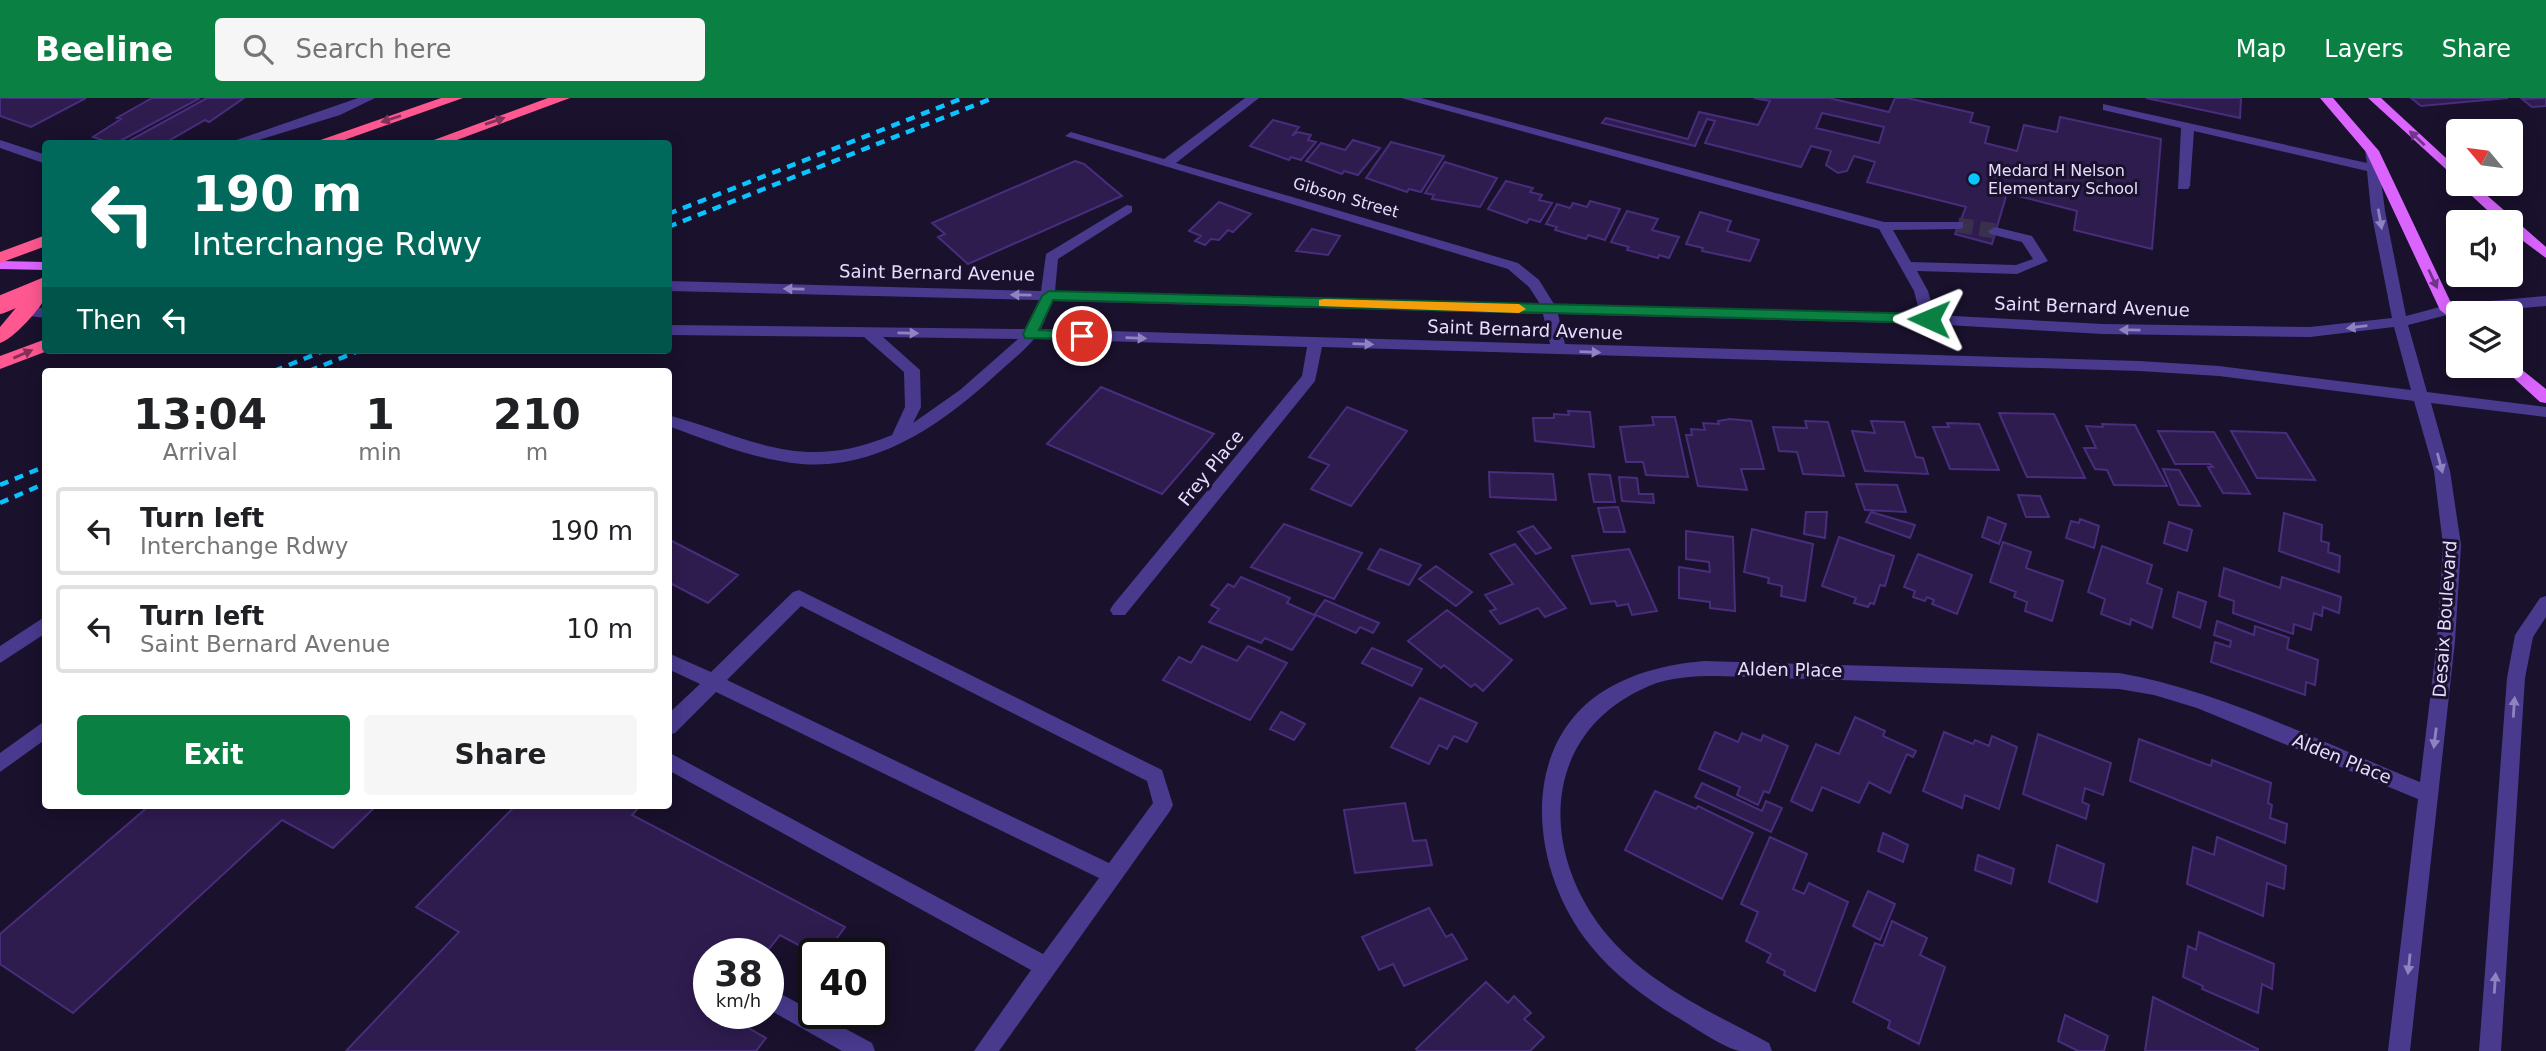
<!DOCTYPE html>
<html lang="en">
<head>
<meta charset="utf-8">
<style>
	body { margin:0; font-family:"DejaVu Sans",sans-serif; background:#f6f6f6; color:#202124; height:100vh; display:flex; flex-direction:column; font-size:26px; white-space:nowrap }
	* { box-sizing:border-box; margin:0 }
	p { font-size:23px; color:#757577 }
	.icon { flex:none; width:38px; height:38px; fill:none; stroke:currentColor; stroke-width:2; stroke-linecap:round; stroke-linejoin:round }
	.map { position:relative; flex:1; overflow:hidden }
	.details { position:absolute; left:42px; top:270px; width:630px; height:441px; display:flex; flex-direction:column; background:#fff; border-radius:7px; box-shadow:0 4px 18px #0003 }
	.details>* { flex:none }
	.hud { position:absolute; left:42px; top:42px; width:630px; height:214px; border-radius:7px; box-shadow:0 4px 18px #0003; background:#00695c; color:#fff; overflow:hidden }
	.needle { width:46px; rotate:299deg }
	.buttons { position:absolute; left:2446px; top:21px; display:grid; gap:14px }
	.buttons a { display:grid; place-items:center; width:77px; height:77px; border-radius:7px; background:#fff; box-shadow:0 4px 18px #0003; font-size:35px }
	.speed { position:absolute; left:693px; top:840px; display:flex; gap:14px; font-size:35px; font-weight:700; text-align:center }
	.speed>* { display:grid; place-content:center; width:91px; height:91px; border-radius:50%; background:#fff; box-shadow:0 4px 18px #0003; line-height:1 }
	.speed small { font-size:18px; font-weight:400 }
	.speed .limit { border:4px solid #111; border-radius:10px; background:#fff; color:#111 }
	.pin { position:absolute; display:grid; place-items:center; width:60px; height:60px; color:#fff; margin:-30px; border:4px solid #fff; border-radius:50%; box-shadow:0 2px 7px #0007 }
	.me { position:absolute; width:77px; margin:-38px; rotate:271deg; stroke-linejoin:round; filter:drop-shadow(0 0 5px #0008) }
	.turn { display:flex; align-items:center; gap:24px; height:147px; padding:0 35px; font-size:32px }
	.turn .icon { width:91px; height:91px; stroke-width:2.5 }
	.turn b { display:block; font-size:49px; line-height:60px }
	.then { display:flex; align-items:center; height:66px; padding:0 35px; background:#0003; gap:14px; font-size:26px }
	.eta { display:flex; justify-content:space-evenly; align-items:center; height:119px; text-align:center }
	.eta b { font-size:42px; font-weight:700; line-height:49px }
	.cta { display:flex; gap:14px; margin-top:auto; padding:14px 35px }
	.cta a { flex:1; height:80px; border-radius:7px; background:#0b8043; color:#fff; font-size:28px; font-weight:700; line-height:80px; text-align:center }
	.cta a+a { background:#f6f6f6; color:#202124 }
	ul { padding:0; list-style:none }
	li { display:flex; align-items:center; gap:21px; height:88px; margin:0 14px 10px; padding:0 21px; border:4px solid #e0e0e0; border-radius:7px }
	li div { flex:1 }
	li b { display:block; font-size:26px }
	li em { font-style:normal }
	header { display:flex; align-items:center; gap:42px; box-sizing:border-box; height:98px; padding:0 35px; background:#0b8043; color:#fff }
	header strong { font-size:33px }
	nav { display:flex; gap:38px; margin-inline-start:auto; font-size:24px }
	.search { width:490px; height:63px; background:#f6f6f6; display:flex; align-items:center; gap:18px; box-sizing:border-box; padding:0 24px; border-radius:7px; color:#757577; font-size:26px }
	.map>svg:first-child { display:block }
</style>
</head>
<body>
<header>
<strong>Beeline</strong>
<div class="search"><svg class="icon" aria-label="search" viewBox="0 0 24 24"><circle cx="10" cy="10" r="6"/><path d="M15 15l6 6"/></svg>Search here</div>
<nav><a>Map</a><a>Layers</a><a>Share</a></nav>
</header>
<div class="map">
<svg width="2546" height="953" viewBox="0 0 2546 953">
	<rect width="100%" height="100%" fill="#1a112d"/>
	<path fill="#2e1c4f" stroke="#482d7c" stroke-width="2" fill-rule="evenodd" d="M0,0h86l-55,29 -31,-11z
		M152,0h48l-80,43 -10,2 -17,-6 28,-18 -4,-1z
		M207,0h37l-35,24 -4,-2 -42,24 -36,-2z
		M1754,0h75l60,14 6,-14h12l66,15 -3,9 19,5 -4,16 32,8 7,-26 33,7 3,-15 101,22 -9,110 -78,-19 3,-19 -70,-18 -15,51 -37,-10 11,-27 -99,-25 8,-20 -21,-6 -7,15 -9,2 -12,-8 5,-14 -20,-5 -10,21 -96,-24 10,-22 -8,-2 -12,27 -93,-23 4,-5 82,21 11,-27 59,13 12,-24zM1822,15l62,14 -5,16 -63,-15z
		M2146,0h95l-1,20z
		M2411,0h97l-87,8z
		M2546,0v8l-14,1 -10,-8z
		M1273,22l26,7 -7,9 6,-4 13,3 -3,5 8,2 -15,18 -10,-3 -2,3 -39,-14z
		M1353,42l27,8 -22,27 -14,-4 -2,3 -36,-13 15,-18 24,7z
		M1391,44l53,14 -23,36 -12,-3 -2,3 -41,-14z
		M1075,63l9,3 38,32 -154,68 -30,-27 7,-3 -13,-11z
		M1445,64l52,16 -17,29 -48,-8 2,-4 -9,-2z
		M1506,83l27,7 -3,4 12,3 -3,5 13,3 -12,19 -11,-3 -2,4 -39,-14z
		M1590,103l30,8 -15,31 -17,-5 -2,4 -31,-9 2,-3 -11,-3 11,-20 13,4 3,-5 14,4z
		M1219,104l32,12 -18,18 -5,-2 -9,10 -8,-1 -6,6 -10,-4 6,-5 -12,-5z
		M1627,113l31,8 -6,11 27,7 -10,21 -10,-3 -1,3 -31,-8 2,-3 -18,-5z
		M1700,114l31,9 -4,10 32,9 -9,21 -48,-10 1,-3 -17,-4z
		M1312,131l28,7 -12,19 -32,-4z
		M1101,289l113,47 -52,60 -115,-50z
		M1347,309l60,24 -56,75 -40,-17 18,-24 -20,-8z
		M1568,313l22,1 4,35 -59,-6 -2,-23h21v-4l15,1z
		M1999,315l55,1 31,64 -58,-1z
		M1652,319h23l13,60 -42,-2 -3,-13h-17l-6,-35 34,-2z
		M1730,321l21,2 13,48h-23l6,21 -49,-4 -12,-51h6l-1,-6 14,1 -2,-7 16,1 -1,-3z
		M1805,323l23,1 16,54 -41,-2 -6,-22 -18,-1 -6,-24 34,1z
		M1871,323l33,1 12,35 7,1 5,16 -63,-3 -13,-40 23,2z
		M1947,325l32,1 20,46 -49,-1 -17,-42h16z
		M2102,326l33,1 32,61 -53,-1 -7,-15 -12,-1 -11,-21h12l-10,-22 17,1z
		M2158,333l56,1 36,62 -27,-1 -15,-26h5l-3,-3h-35z
		M2231,333l55,2 29,47 -58,-2z
		M2163,371l16,1 21,36 -21,-1z
		M1489,374l64,2 3,26 -66,-3z
		M1589,376l21,1 5,27h-21z
		M1619,379l18,1 2,16h14l1,9 -32,-2z
		M1856,386l41,1 9,27 -41,-2z
		M2018,397l22,1 9,21h-23z
		M1618,409l7,25h-21l-6,-24z
		M1806,414h21l-2,26 -21,-4z
		M1871,414l44,13 -5,13 -44,-16z
		M2284,415l38,12 -1,16 8,2 -1,9 12,4 -1,16 -60,-21z
		M1988,419l18,7 -7,20 -17,-7z
		M2080,421l19,7 -5,22 -28,-10 5,-17 8,2z
		M2169,424l23,8 -5,21 -23,-8z
		M1284,426l78,29 -28,46 -83,-32z
		M1533,428l18,22 -15,6 -18,-22z
		M1752,431l61,15 -8,57 -24,-5 1,-10 -14,-3 1,-5 -25,-6z
		M1686,433l47,6 2,74 -25,-3v-6l-31,-4v-31l31,5 -1,-10 -23,-3z
		M1839,439l55,19 -9,30 -5,-1 -6,19 -4,-1 -2,4 -14,-4 2,-5 -34,-12z
		M668,441l70,36 -30,28 -40,-21z
		M2003,444l28,10 -5,16 37,13 -11,40 -27,-10 2,-9 -13,-5 2,-5 -26,-10z
		M1515,446l51,64 -21,9 -7,-9 -38,16 -10,-13 6,-2 -11,-14 28,-11 -23,-30z
		M2102,448l50,19 -5,18 15,6 -10,39 -21,-9 -1,6 -29,-11 4,-15 -17,-7z
		M1380,451l41,16 -12,20 -41,-16z
		M1629,451l28,62 -25,4 -4,-11 -11,2 -2,-5 -24,3 -19,-48z
		M1918,456l54,21 -15,39 -25,-10 2,-4 -7,-3 -2,4 -12,-4 2,-6 -11,-4z
		M1436,468l36,26 -16,14 -37,-27z
		M2224,470l56,20 2,-11 59,20 -2,16 -16,-6 -1,9 -8,-3 -3,17 -17,-6 -1,10 -60,-21 1,-12 -15,-5z
		M1241,479l49,21 -3,5 27,12 11,-15 54,23 -6,10 -13,-6 -4,6 -40,-18 -24,35 -27,-12 -4,5 -52,-21 10,-13 -8,-4 17,-21 6,3z
		M2178,494l28,10 -6,26 -27,-11z
		M1447,512l65,50 -29,31 -8,-7 -4,3 -27,-22 -3,3 -33,-27z
		M2217,523l37,14 1,-9 34,12 -2,11 31,11 -3,25 -9,-3 -1,13 -94,-33 4,-20 15,5 1,-6 -17,-6z
		M1202,548l35,15 11,-15 39,17 -37,57 -87,-40 16,-23 12,6z
		M1372,550l50,21 -10,17 -50,-23z
		M1420,600l57,25 -10,19 -13,-6 -7,13 -8,-4 -10,19 -38,-17z
		M1281,614l24,12 -11,16 -24,-11z
		M1855,619l30,14 -2,5 33,15 -3,6 -6,-3 -17,39 -21,-11 -10,21 -37,-16 -10,24 -21,-10 25,-57 23,10z
		M1715,634l23,10 4,-9 19,8 2,-6 25,11 -19,47 -5,-2 -6,14 -21,-10 3,-8 -41,-18z
		M1944,634l29,12 2,-4 14,6 3,-10 25,11 -18,62 -34,-14 -3,13 -39,-17z
		M2038,636l73,29 -8,32 -18,-7 -3,14 7,3 -3,14 -63,-25z
		M2139,641l72,27 1,-6 59,23 -3,20 4,2 -2,13 17,6 -2,19 -155,-62z
		M1702,685l60,28 4,-10 16,7 -11,24 -76,-35z
		M1655,693l41,18 2,-3 55,27 -31,66 -97,-49z
		M1405,705l8,38 13,-1 6,25 -77,8 -11,-63z
		M150,707h227l-44,43 -51,-28 -209,193 -73,-49v-30z
		M516,707h125l-9,10 213,112 -20,27h-10l-35,-19 -15,19h-56v59h13l44,25 -10,13h-410l113,-119 -43,-25z
		M1883,735l25,12 -5,17 -25,-11z
		M1770,739l37,17 -14,35 11,5 5,-11 39,19 -33,89 -31,-16 1,-4 -18,-9 4,-8 -25,-13 12,-29 -17,-8z
		M2217,739l69,29 -2,23 -17,-6 -4,33 -76,-32 6,-37 21,8z
		M2057,747l47,19 -7,38 -48,-20z
		M1978,757l36,14 -3,15 -36,-14z
		M1868,793l27,13 -15,36 -27,-14z
		M1429,810l17,29 6,-3 15,25 -63,27 -11,-22 -14,6 -17,-33z
		M1892,823l35,17 -7,17 25,12 -26,77 -31,-16 2,-7 -37,-19 22,-59 8,3z
		M2199,834l75,32 -2,25 -10,-5 -4,29 -56,-24 1,-3 -20,-9 5,-31 8,4z
		M1486,884l22,21 6,-7 17,17 -7,6 20,18 -14,14h-112l-2,-2z
		M2153,899l105,52v2h-113z
		M2065,917l43,21 -4,15h-26l-20,-10z"/>
	<g fill="none" stroke-linecap="round" stroke-linejoin="round">
		<path stroke="#39304c" stroke-width="15" stroke-dasharray="15 7" stroke-linecap="butt" d="M1958,127l37,6"/>
		<path fill="#493a8e" fill-rule="evenodd" d="M358,0h17l-35,17 -94,29h-21z
			M1245,0h14l-83,65 342,100 21,17 15,24 366,10 -6,-23 -35,-62 -478,-131h20l463,124h79v6l-5,1 -65,1 18,32 105,3 17,-6 -11,-17 -32,-8 -2,-3 7,-4 37,9 16,25 -31,13 -100,-3 11,20 7,24 168,9 207,3 82,-9 -21,-107 -4,-40 -173,-40 -4,55 -2,3h-10l3,-61 -78,-18v-6l264,59 -2,-12 2,-3h10l8,63 21,105 41,-11 99,-9v10l-99,9 -39,10 19,67 119,15v10l-115,-14 19,68 11,74 -6,96 -45,410h-22l30,-252 -221,-91 -43,-13 -35,-6 -402,-13c-22,0 -48,1 -68,10 -106,45 -111,160 -46,244 42,53 108,82 166,113l3,8c-10,0 -22,0 -32,0 -17,-3 -49,-26 -65,-35 -31,-19 -62,-42 -85,-71 -57,-70 -74,-193 9,-251 31,-21 69,-30 105,-33l415,12c100,17 206,71 301,109l17,-141 6,-96 -9,-74 -20,-70 -195,-25 -80,-5 -817,-24 -7,34 -190,234h-12l-3,-5 3,-5 189,-229 5,-29 -273,-8c-10,12 -23,22 -35,33 -54,50 -120,98 -197,92 -46,-4 -90,-22 -134,-38v-11c86,24 133,58 224,20l13,-28 -1,-35 -40,-35 -196,-2v-10l358,4 13,-29 -371,-9v-10l373,10 5,-37 81,-49 5,1v6l-74,47 -3,32 485,13 -11,-17 -21,-18 -443,-133 6,-4 93,27zM1053,203l490,13 7,30 -509,-15zM1558,216l371,10 174,10 207,3 84,-10 17,63 -192,-24 -80,-5 -574,-17zM883,239l135,2 -58,51 -47,33 8,-16 -1,-37z
			M0,42l46,15v9l-46,-16z
			M25,209l21,1v10l-26,-3v-6z
			M799,492l363,180 11,35 -3,6 -171,240h-25l57,-81 -363,-200v-18l375,202 56,-76 -383,-186 -41,41 -7,2v-21l32,-30 -32,-15v-16l43,19 82,-80zM801,508l346,175 6,22 -44,60 -382,-183z
			M2546,498v21l-13,20 -8,41 -24,373h-22l28,-373 8,-43 25,-37z
			M46,518v17l-46,30v-17z
			M46,622v19l-46,33v-19z
			M768,889l104,56 3,8h-33l-74,-42z"/>
		<path fill="#db64ff" fill-rule="evenodd" d="M2320,0h13l46,53 74,156 7,6 -1,12 -19,-15 -74,-158z
			M2368,0h13l78,72v11z
			M2459,86h15l72,63v11l-35,-26v-10h-11z
			M0,163l46,1v8l-46,-1z
			M2511,263l35,28v14l-6,-1 -35,-32 -2,-4h8z"/>
		<path fill="#ff5891" fill-rule="evenodd" d="M441,0h22l-130,46h-24z
			M548,0h22l-124,46h-23z
			M46,137v11l-46,17v-11z
			M46,180c0,5 1,12 0,17 -3,12 -34,45 -46,48v-16l40,-48z
			M46,241v11h4l-50,19v-13z"/>
		<path stroke="#09c4ff" stroke-width="4.5" stroke-dasharray="9 7" stroke-linecap="butt" d="M668,116l295,-116
			M668,129l325,-129
			M274,273l52,-21
			M309,273l52,-21
			M0,387l46,-19
			M0,405l46,-20"/>
		<path stroke="#ff5891" stroke-width="18" d="M0,207l46,-19"/>
	</g>
	<defs><path id="oneway-solid" d="M-6-.8H1V-3.2L6.5 0L1 3.2V.8H-6Z" transform="scale(1.75)"/></defs>
	<g fill="#81315a">
		<use href="#oneway-solid" transform="translate(391 21) rotate(162)"/>
		<use href="#oneway-solid" transform="translate(495 23) rotate(-19)"/>
		<use href="#oneway-solid" transform="translate(23 256) rotate(-23)"/>
	</g>
	<g fill="#71368c">
		<use href="#oneway-solid" transform="translate(2417 40) rotate(-137)"/>
		<use href="#oneway-solid" transform="translate(2433 181) rotate(65)"/>
	</g>
	<g fill="#9083c1">
		<use href="#oneway-solid" transform="translate(2380 121) rotate(80)"/>
		<use href="#oneway-solid" transform="translate(794 191) rotate(-179)"/>
		<use href="#oneway-solid" transform="translate(1021 197) rotate(-179)"/>
		<use href="#oneway-solid" transform="translate(2357 229) rotate(173)"/>
		<use href="#oneway-solid" transform="translate(2130 232) rotate(-179)"/>
		<use href="#oneway-solid" transform="translate(908 235) rotate(1)"/>
		<use href="#oneway-solid" transform="translate(1136 240) rotate(2)"/>
		<use href="#oneway-solid" transform="translate(1363 246) rotate(2)"/>
		<use href="#oneway-solid" transform="translate(1590 254) rotate(2)"/>
		<use href="#oneway-solid" transform="translate(2440 365) rotate(75)"/>
		<use href="#oneway-solid" transform="translate(2514 609) rotate(-86)"/>
		<use href="#oneway-solid" transform="translate(2435 640) rotate(97)"/>
		<use href="#oneway-solid" transform="translate(2409 866) rotate(96)"/>
		<use href="#oneway-solid" transform="translate(2495 885) rotate(-86)"/>
	</g>
	<path fill="#0b8043" stroke="#07532c" stroke-width="2" d="M1049,193l880,23 7,5 -7,4 -876,-23 -14,30 43,2 5,1v6l-62,-1 -2,-4 19,-38z"/>
	<path fill="#f59e0b" d="M1324,201l195,5 7,5 -7,4 -200,-7v-6z"/>
	<circle fill="#09c4ff" stroke="#1a112d" stroke-width="2.5" cx="1974" cy="81" r="7"/>
	<g text-anchor="middle" stroke-width="6" stroke-linejoin="round" paint-order="stroke">
		<g font-size="16" fill="#e6ddff" stroke="#1a112d" text-anchor="start">
			<text x="1988" y="78">Medard H Nelson<tspan x="1988" dy="18">Elementary School</tspan></text>
		</g>
		<g font-size="16" fill="#e6ddff" stroke="#1a112d">
			<text transform="translate(1346 99) rotate(16)" y="6">Gibson Street</text>
		</g>
		<g font-size="18" fill="#e6ddff" stroke="#1a112d">
			<text transform="translate(937 175) rotate(1)" y="6">Saint Bernard Avenue</text>
			<text transform="translate(2092 209) rotate(2)" y="6">Saint Bernard Avenue</text>
			<text transform="translate(1525 232) rotate(2)" y="6">Saint Bernard Avenue</text>
			<text transform="translate(1211 370) rotate(-51)" y="6">Frey Place</text>
			<text transform="translate(2445 521) rotate(-86)" y="6">Desaix Boulevard</text>
			<text transform="translate(1790 572) rotate(1)" y="6">Alden Place</text>
			<text transform="translate(2342 661) rotate(22)" y="6">Alden Place</text>
		</g>
	</g>
</svg>
<div class="buttons">
<a><svg class="needle" viewBox="-14 -14 28 28"><path d="M0-13l5 13h-10z" fill="#e53935"/><path d="M0 13l5-13h-10z" fill="#757577"/></svg></a>
<a><svg class="icon" aria-label="sound" viewBox="0 0 24 24"><path d="M4 9h4l5-4v14l-5-4H4zM17 9q2 3 0 6"/></svg></a>
<a><svg class="icon" aria-label="layers" viewBox="0 0 24 24"><path d="M12 4l9 5-9 5-9-5zM3 14l9 5 9-5"/></svg></a>
</div>
<div class="speed"><div>38<small>km/h</small></div><div class="limit">40</div></div>
<div class="pin" style="left:1082px;top:238px;background:#d93025"><svg class="icon" aria-label="arrive" viewBox="0 0 24 24"><path d="M6 21V4h12l-3 4 3 4H6"/></svg></div>
<svg class="me" style="left:1929px;top:221px" viewBox="-20 -20 40 40"><path d="M0-17L14 15 0 8-14 15z" fill="#0b8043" stroke="#fff" stroke-width="4"/></svg>
<div class="hud">
<div class="turn"><svg class="icon" aria-label="left" viewBox="0 0 24 24"><path d="M17 20v-9H6M10 6l-5 5 5 5"/></svg><div><b>190 m</b>Interchange Rdwy</div></div>
<div class="then">Then<svg class="icon" aria-label="left" viewBox="0 0 24 24"><path d="M17 20v-9H6M10 6l-5 5 5 5"/></svg></div>
</div>
<section class="details">
<div class="eta">
<div><b>13:04</b><p>Arrival</p></div>
<div><b>1</b><p>min</p></div>
<div><b>210</b><p>m</p></div>
</div>
<ul>
<li><svg class="icon" aria-label="left" viewBox="0 0 24 24"><path d="M17 20v-9H6M10 6l-5 5 5 5"/></svg><div><b>Turn left</b><p>Interchange Rdwy</p></div><em>190 m</em></li>
<li><svg class="icon" aria-label="left" viewBox="0 0 24 24"><path d="M17 20v-9H6M10 6l-5 5 5 5"/></svg><div><b>Turn left</b><p>Saint Bernard Avenue</p></div><em>10 m</em></li>
</ul>
<div class="cta"><a>Exit</a><a>Share</a></div>
</section>
</div>
</body>
</html>
